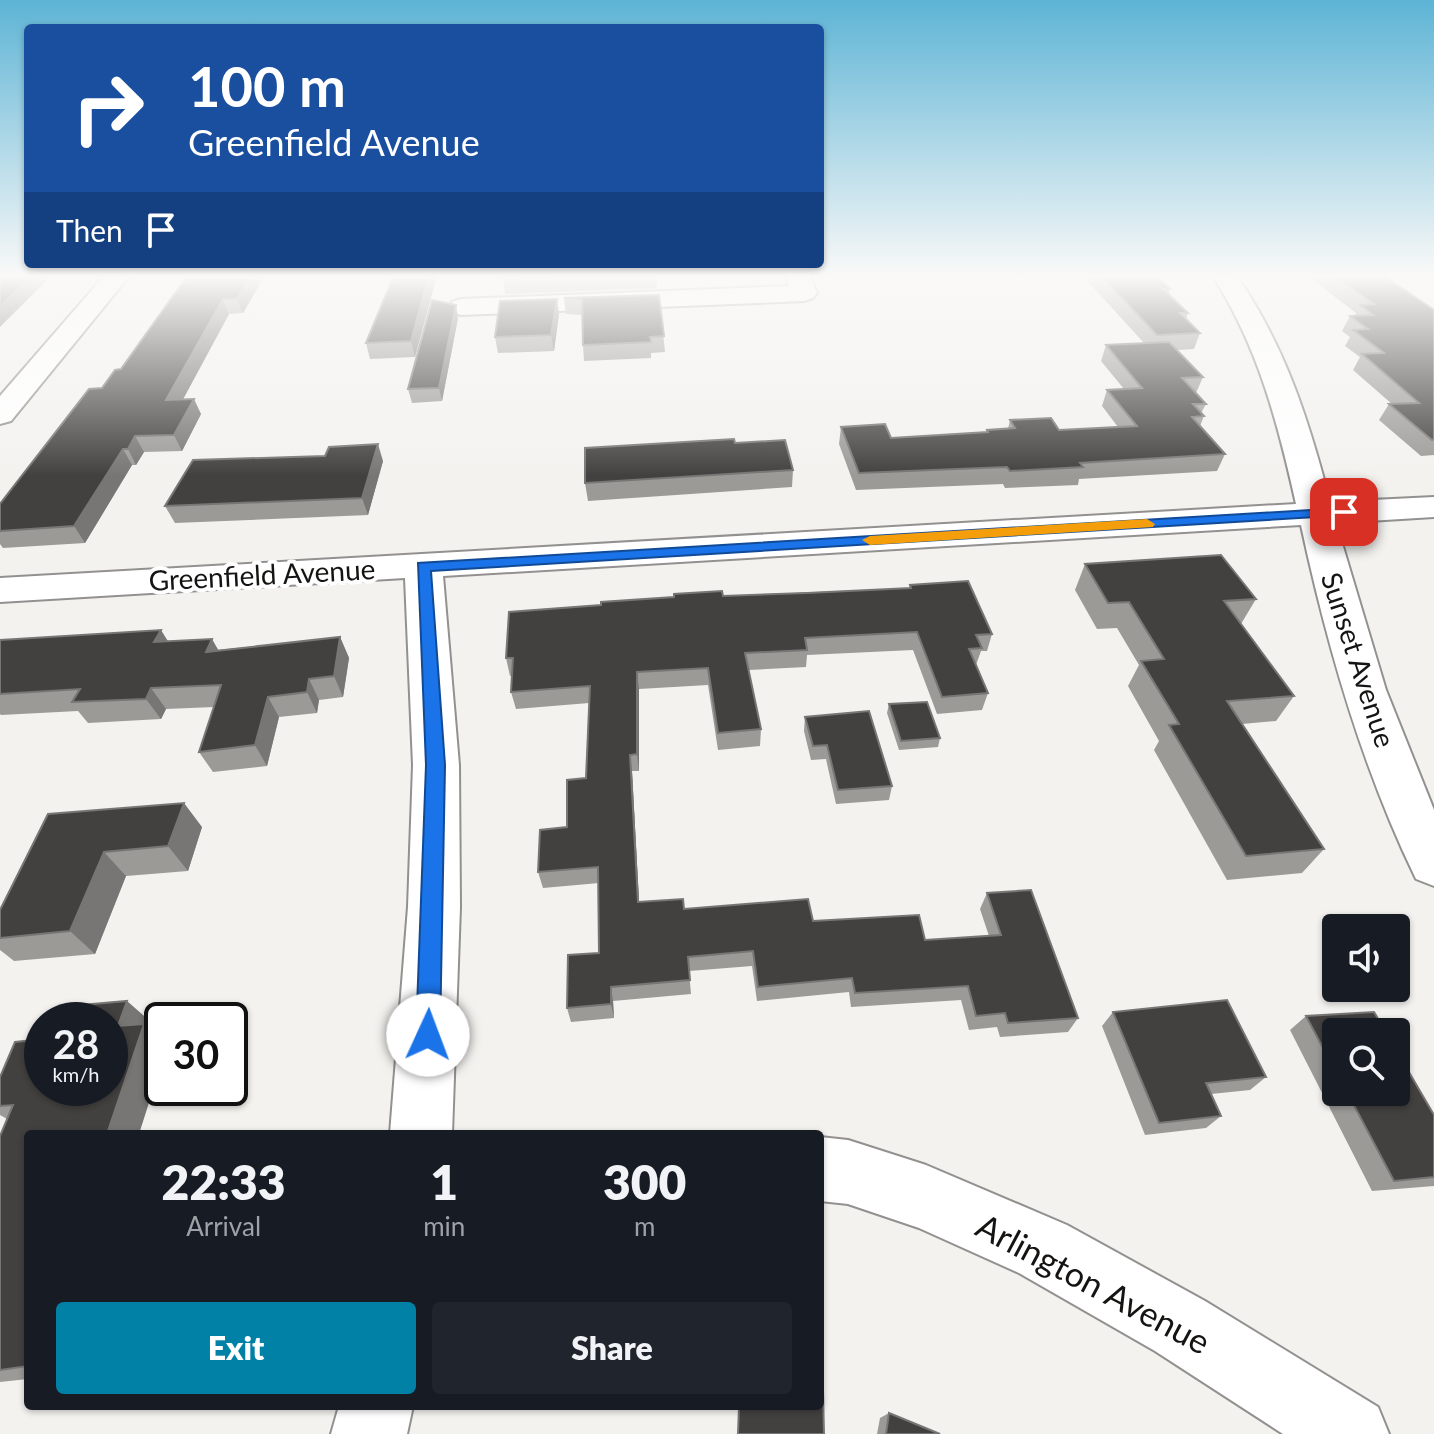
<!DOCTYPE html>
<html lang="en">
<head>
<meta charset="utf-8">
<style>
	body { margin:0; font-family:Lato,sans-serif; background:#20242c; color:#f1f3f6; height:100vh; display:flex; flex-direction:column; font-size:30px; white-space:nowrap }
	* { box-sizing:border-box; margin:0 }
	p { font-size:26px; color:#9ea1a6 }
	.icon { flex:none; width:44px; height:44px; fill:none; stroke:currentColor; stroke-width:2; stroke-linecap:round; stroke-linejoin:round }
	.map { position:relative; flex:1; overflow:hidden }
	.sheet { position:absolute; left:24px; top:1130px; width:800px; height:280px; display:flex; flex-direction:column; background:#171b24; border-radius:8px; box-shadow:0 2px 6px #0004 }
	.sheet>* { flex:none }
	.banner { position:absolute; left:24px; top:24px; width:800px; height:244px; border-radius:8px; box-shadow:0 2px 6px #0004; background:#1a4fa0; color:#fff; overflow:hidden }
	.buttons { position:absolute; left:1322px; top:914px; display:grid; gap:16px }
	.buttons a { display:grid; place-items:center; width:88px; height:88px; border-radius:8px; background:#171b24; box-shadow:0 2px 6px #0004; font-size:40px }
	.speed { position:absolute; left:24px; top:1002px; display:flex; gap:16px; font-size:40px; font-weight:700; text-align:center }
	.speed>* { display:grid; place-content:center; width:104px; height:104px; border-radius:50%; background:#171b24; box-shadow:0 2px 6px #0004; line-height:1 }
	.speed small { font-size:20px; font-weight:400 }
	.speed .limit { border:4px solid #111; border-radius:12px; background:#fff; color:#111 }
	.pin { position:absolute; display:grid; place-items:center; width:68px; height:68px; color:#fff; margin:-34px; border-radius:16px; box-shadow:0 4px 12px #0006 }
	.me { position:absolute; width:88px; margin:-44px; rotate:2deg; stroke-linejoin:round; filter:drop-shadow(0 0 6px #0008) }
	.turn { display:flex; align-items:center; gap:28px; height:168px; padding:0 32px; font-size:36px }
	.turn .icon { width:104px; height:104px; stroke-width:2.5 }
	.turn b { display:block; font-size:56px; line-height:68px }
	.then { display:flex; align-items:center; height:76px; padding:0 32px; background:#0003; gap:16px; font-size:30px }
	.eta { display:flex; justify-content:space-evenly; align-items:center; height:136px; text-align:center }
	.eta b { font-size:48px; font-weight:800; line-height:56px }
	.action { display:flex; gap:16px; margin-top:auto; padding:16px 32px }
	.action a { flex:1; height:92px; border-radius:8px; background:#0181a6; color:#fff; font-size:32px; font-weight:800; line-height:92px; text-align:center }
	.action a+a { background:#20242c; color:#f1f3f6 }
	.map>svg:first-child { display:block }
</style>
</head>
<body>
<div class="map">
<svg width="1434" height="1434" viewBox="0 0 1434 1434">
	<rect width="100%" height="100%" fill="#f4f2ef"/>
	<g fill="none" stroke-linecap="round" stroke-linejoin="round">
		<g stroke="#93918f" stroke-width="4">
			<path id="minor" d="M105,275h25l-119,146 -11,3v-28z
				M785,275h24l8,18 -4,5 -9,3 -343,14 -9,-3 -4,-5 4,-5 9,-3 328,-13z
				M1212,275h24c49,70 73,146 94,227l104,-5v20l-98,6 50,167 48,120v76l-18,-7c-54,-111 -89,-233 -115,-354l-858,51 16,189 1,142 -8,227h-62l18,-227 5,-142 -8,-187 -405,24v-24l1296,-74c-18,-81 -38,-158 -84,-229z
				M820,1137l28,3 78,25 141,60 138,76 173,106 11,27h-106l-128,-83 -136,-78 -100,-45 -71,-24 -28,-3z
				M339,1406h74l-6,28h-76z"/>
		</g>
		<use href="#minor" fill="#fff" fill-rule="evenodd"/>
	</g>
	<path fill="#9c9a97" d="M188,275h77l-22,38 -14,1 -46,85 18,15 -19,37 -38,1 -8,13h-4l-47,78 -82,5 -3,-4v-40l102,-116 19,-19z
		M437,275l-22,82 -45,2 -4,-16z
		M503,275h153l1,13 -152,6z
		M849,275h39l-1,2 -36,1z
		M1082,275h74l14,14 -2,5 20,19 -2,6 14,14 -6,16 -17,1 26,27 -7,16 10,11 -5,9 3,3 -4,10 25,28 -8,17 -138,8 -1,6 -73,3 -2,-4 -147,6 -17,-46 2,-17 50,11 95,-6 1,-2 21,-1 2,-9 49,10 59,-3 -16,-21 5,-16 17,-1 -23,-28 5,-16 38,-2z
		M1310,275h73l51,35v145l-13,1 -42,-36 10,-16h3l-39,-34 7,-13 -15,-11 5,-9 -8,-6 8,-15h4l2,-3 -47,-36z
		M659,295l6,57 -14,1v5l-67,3 -1,-16 -1,-30 -16,-1 -2,-16z
		M559,314l-5,37 -56,2 -3,-16z
		M458,318l-16,83 -30,2 -4,-14z
		M735,443l58,27 -1,17 -204,14 -3,-18z
		M383,461l-15,54 -193,8 -10,-17z
		M1085,564l171,35 -15,25 53,72 -18,25 -34,3 82,125 -22,24 -75,7 -73,-130 5,-9 -31,-55 11,-21 -22,-37 -20,1 -22,-39z
		M910,585l82,49 -5,17h-6l-5,14 12,28 -6,17 -45,4 -24,-64 -106,5 -1,12 -57,3 12,59 -1,17 -42,4 -10,-65 -69,4v82h-7l7,131 45,7 129,12 112,19 64,-4 -9,-27 7,-16 91,125 -10,14 -68,5 -3,-10 -28,3 -8,-30 -110,7 -2,-15 -92,9 -5,-35 -63,5 2,23 -78,7 1,17 -43,4 -4,-14 32,-55v-70l-56,5 -5,-16 29,-45 19,-49 3,-75 -73,6 -5,-17 1,-17 -2,1 -4,-18 217,-62 186,-8z
		M340,637l9,21 -6,39 -24,3 -2,13 -38,4 -12,49 -54,6 -14,-20 15,-45 -48,2 -5,10 -73,4 -10,-12 -77,4 -1,-1v-74l168,1 50,9z
		M889,704l51,34 -2,9 -39,3 -12,-37z
		M805,717l87,69 -3,14 -53,4 -10,-45 -15,1 -7,-29z
		M48,814l154,13 -14,44 -62,5 -31,78 -81,7 -14,-11v-40z
		M1113,1012l153,65 -16,13 -39,4 10,22 -15,12 -61,7 -43,-109z
		M1306,1016l30,16v60h60l38,23v71l-62,5 -82,-161z
		M151,1022l-2,6 -121,106v245l-28,3v-246l7,-17 -7,-4v-38l42,-38z
		M889,1413l51,21h-63l3,-16z"/>
	<path fill="#787674" d="M33,275h19l-52,52v-21z
		M251,275h14l-22,38 -6,-14z
		M429,275h8l-22,82 -4,-16z
		M223,299l6,15 -55,102 -8,-16z
		M557,299l2,15 -5,37 -3,-16z
		M456,305l2,13 -16,83 -3,-13z
		M194,399l7,15 -19,37 -8,-16z
		M135,436l9,16 -8,13 -8,-16z
		M378,444l5,17 -15,54 -6,-17z
		M123,449l9,16 -47,78 -11,-17z
		M161,630l13,21 -20,-9z
		M340,637l9,21 -6,39 -9,-21z
		M212,639l12,21 -18,-8z
		M637,672l2,17v82l-2,-17z
		M309,679l10,21 -2,13 -10,-21z
		M151,688l15,21 -5,10 -15,-20z
		M268,697l11,20 -12,49 -12,-21z
		M630,755l2,16 8,147 -2,-16z
		M184,803l18,24 -14,44 -20,-25z
		M104,852l22,24 -31,78 -25,-23z
		M611,987l2,14 1,17 -3,-14z
		M127,1001l24,21 -2,6 13,11v23l-23,72h-32l11,-108z"/>
	<path fill="#43413f" stroke="#787674" stroke-width="2" d="M0,275h33l-33,31z
		M188,275h63l-14,24h-14l-57,101 28,-1 -20,36 -39,1 -7,13h-5l-49,77 -74,5v-27l89,-115 13,-1 13,-18 6,-1z
		M394,275h35l-18,66 -45,2z
		M503,275h101l-102,4z
		M1100,275h56l14,14h-7l25,24h-8l20,20 -43,2z
		M1333,275h50l51,35v129l-2,1 -43,-36 30,-1 -57,-49 22,-1 -31,-23 15,-1 -18,-13 23,-1 -13,-10 14,-1z
		M659,295l5,41 -14,1 1,5 -68,3 -1,-46 -18,-1z
		M557,299l-6,36 -56,2 5,-36z
		M432,300l24,5 -17,83 -31,1z
		M1169,342l34,35 -21,1 24,26h-13l11,12 -12,1 33,37 -145,9 3,4 -73,4 -3,-4 -148,6 -18,-46 44,-3 6,14 97,-6 -1,-2 28,-2 -5,-8 41,-2 8,12 78,-4 -30,-36 35,-2 -36,-43z
		M734,439l1,4 50,-3 8,30 -208,13v-35z
		M378,444l-16,54 -197,8 28,-46 132,-4 4,-9z
		M1221,555l35,44 -32,2 70,95 -67,5 97,148 -78,7 -77,-131 10,-1 -38,-63 23,-2 -35,-57 -21,1 -23,-39z
		M968,581l24,53 -16,1 6,13 -13,1 19,44 -46,4 -25,-65 -112,6 2,12 -62,3 16,76 -43,4 -10,-65 -71,4v82l-7,1 8,147 45,-3 1,10 124,-10 5,22 106,-6 6,25 76,-5 -14,-42 44,-3 47,128 -70,5 -3,-10 -29,3 -8,-30 -113,7 -3,-15 -94,9 -5,-36 -65,6 2,23 -79,7v17l-44,4 1,-53 31,-2 -1,-86 -60,5 2,-42 27,-3v-47l19,-2 4,-92 -79,6 2,-34h-7l3,-46 92,-7v-3l73,-5v-3l48,-3 1,5 84,-3 104,-5 -1,-3z
		M161,630l-7,12 58,-3 -6,13 134,-15 -6,39 -25,3 -2,13 -39,5 -13,48 -56,7 22,-67 -70,3 -5,11 -74,3 8,-13 -80,5v-54z
		M927,702l13,36 -39,3 -12,-37z
		M869,711l23,75 -54,4 -11,-45 -14,1 -8,-29z
		M184,803l-16,43 -64,6 -34,79 -70,7v-28l48,-96z
		M1227,1000l39,77 -60,6 15,33 -62,7 -46,-111z
		M127,1001l-9,25 26,-2 -37,110h-79v232l-28,4v-234l13,-31 -13,1v-29l15,-35 27,-3v49h68v-68h-57l6,-13z
		M1374,1012l12,20h-50v40l-30,-56z
		M1396,1050l38,65v62l-40,4 -47,-89h49z
		M820,1390h3l1,44h-86l1,-28h81z
		M889,1413l51,21h-54z"/>
	<linearGradient id="sky" x2="0" y2="1"><stop stop-color="#5db4d5"/><stop offset="0.58" stop-color="#faf9f8"/><stop offset="1" stop-color="#faf9f8" stop-opacity="0"/></linearGradient>
	<rect width="1434" height="476" fill="url(#sky)"/>
	<path fill="#1a73e8" stroke="#114b97" stroke-width="2" d="M1344,508l7,4 -2,3 -918,56 14,194 -5,270 -3,9 -9,3 -8,-3 -4,-9 10,-270 -8,-202z"/>
	<path fill="#f59e0b" d="M1147,519l8,5 -2,3 -283,18 -8,-5 8,-4z"/>
	<g text-anchor="middle" stroke-width="8" stroke-linejoin="round" paint-order="stroke">
		<g font-size="28" fill="#151413" stroke="#fff">
			<text transform="translate(262 575) rotate(-3)" y="10">Greenfield Avenue</text>
			<text transform="translate(1358 660) rotate(72)" y="10">Sunset Avenue</text>
		</g>
		<g font-size="34" fill="#151413" stroke="#fff">
			<text transform="translate(1093 1284) rotate(28)" y="12">Arlington Avenue</text>
		</g>
	</g>
</svg>
<div class="buttons">
<a><svg class="icon" aria-label="sound" viewBox="0 0 24 24"><path d="M4 9h4l5-4v14l-5-4H4zM17 9q2 3 0 6"/></svg></a>
<a><svg class="icon" aria-label="search" viewBox="0 0 24 24"><circle cx="10" cy="10" r="6"/><path d="M15 15l6 6"/></svg></a>
</div>
<div class="speed"><div>28<small>km/h</small></div><div class="limit">30</div></div>
<div class="pin" style="left:1344px;top:512px;background:#d93025"><svg class="icon" aria-label="arrive" viewBox="0 0 24 24"><path d="M6 21V4h12l-3 4 3 4H6"/></svg></div>
<svg class="me" style="left:428px;top:1035px" viewBox="-20 -20 40 40"><circle r="19" fill="#fff"/><path d="M0-13L10 11 0 6-10 11z" fill="#1a73e8"/></svg>
<div class="banner">
<div class="turn"><svg class="icon" aria-label="right" viewBox="0 0 24 24"><path d="M7 20v-9h11M14 6l5 5-5 5"/></svg><div><b>100 m</b>Greenfield Avenue</div></div>
<div class="then">Then<svg class="icon" aria-label="arrive" viewBox="0 0 24 24"><path d="M6 21V4h12l-3 4 3 4H6"/></svg></div>
</div>
<section class="sheet">
<div class="eta">
<div><b>22:33</b><p>Arrival</p></div>
<div><b>1</b><p>min</p></div>
<div><b>300</b><p>m</p></div>
</div>
<div class="action"><a>Exit</a><a>Share</a></div>
</section>
</div>
</body>
</html>
